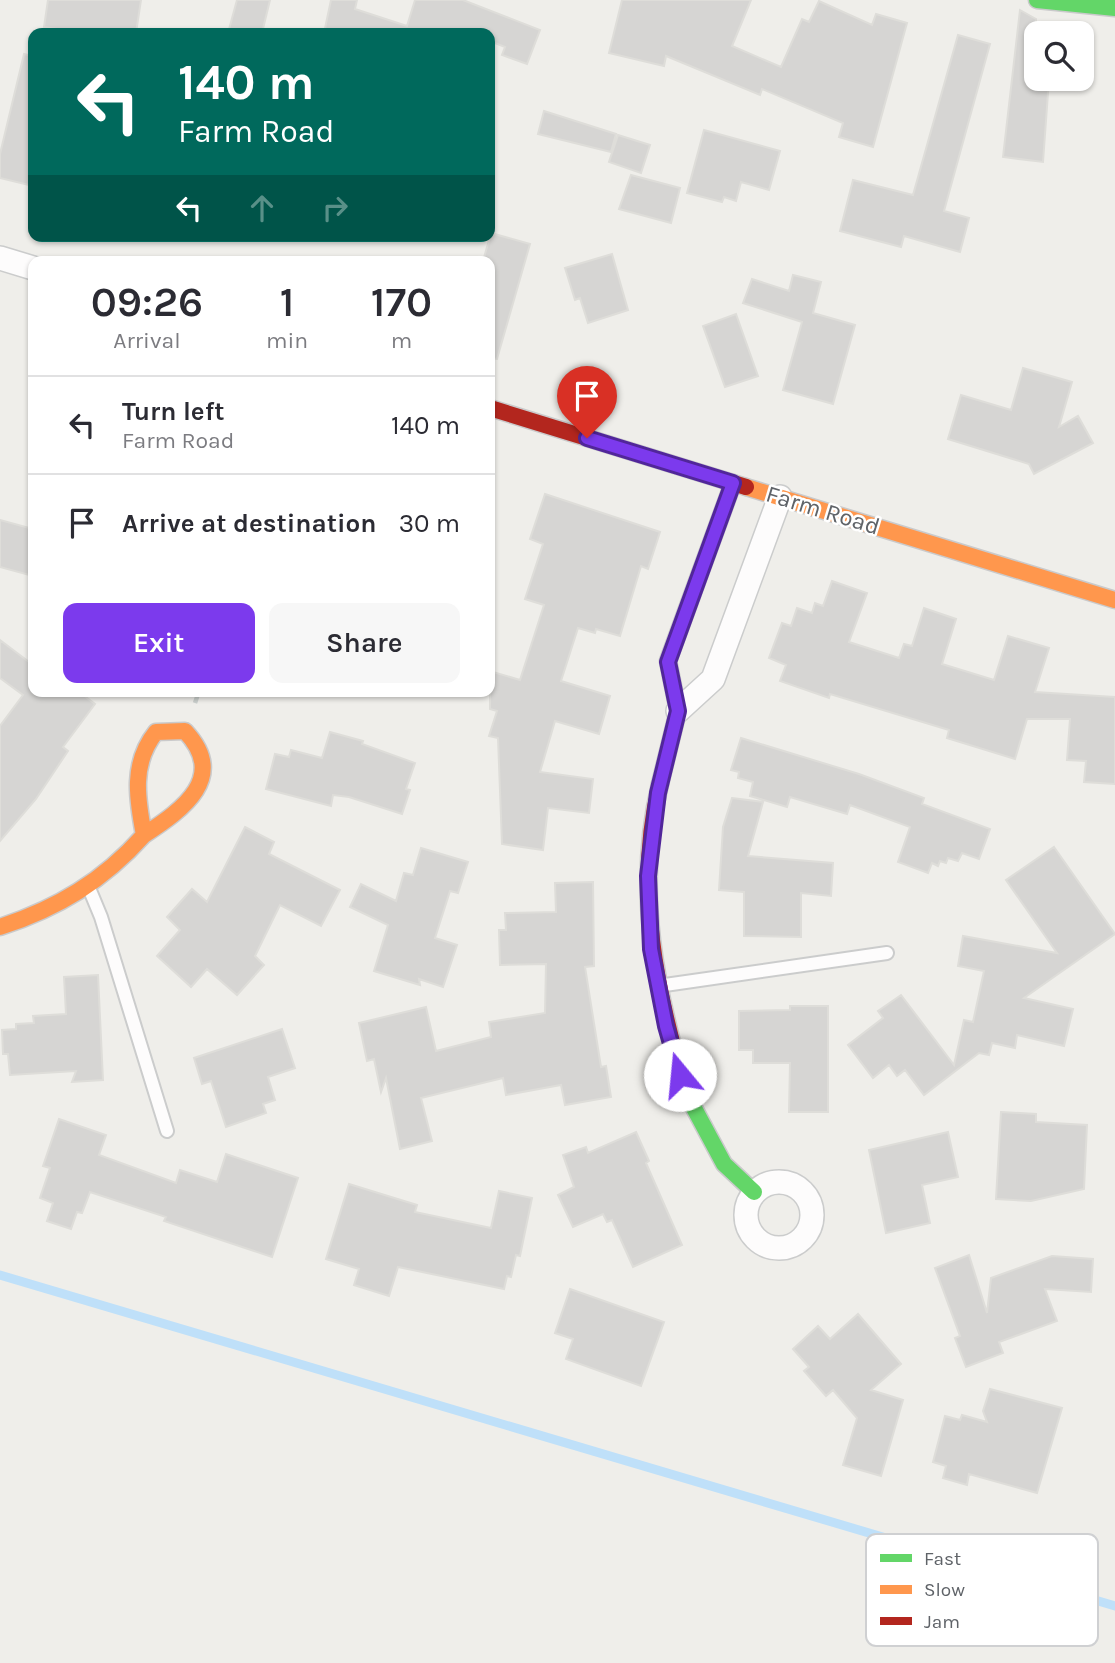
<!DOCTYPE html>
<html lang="en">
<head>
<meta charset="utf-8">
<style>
	body { margin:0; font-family:Karla,sans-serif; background:#f7f7f7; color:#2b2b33; height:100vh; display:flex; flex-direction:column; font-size:26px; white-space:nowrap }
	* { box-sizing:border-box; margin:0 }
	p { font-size:23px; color:#7c7c81 }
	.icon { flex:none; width:38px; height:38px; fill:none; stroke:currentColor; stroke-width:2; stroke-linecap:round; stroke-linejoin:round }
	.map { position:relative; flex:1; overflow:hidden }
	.panel { position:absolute; left:28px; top:256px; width:467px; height:441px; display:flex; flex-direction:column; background:#fff; border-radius:14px; box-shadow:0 2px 5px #0004 }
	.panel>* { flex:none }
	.hud { position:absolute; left:28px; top:28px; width:467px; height:214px; border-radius:14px; box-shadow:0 2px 5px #0004; background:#00695c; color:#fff; overflow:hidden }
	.buttons { position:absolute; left:1024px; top:21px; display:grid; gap:14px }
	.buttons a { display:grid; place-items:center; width:70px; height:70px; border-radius:14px; background:#fff; box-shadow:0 2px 5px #0004; font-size:35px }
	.pin { position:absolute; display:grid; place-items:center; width:60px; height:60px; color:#fff; margin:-72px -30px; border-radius:50% 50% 50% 0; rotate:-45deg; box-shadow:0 0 7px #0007 }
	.pin .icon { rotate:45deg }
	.me { position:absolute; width:77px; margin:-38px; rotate:343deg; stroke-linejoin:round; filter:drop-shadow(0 0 5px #0008) }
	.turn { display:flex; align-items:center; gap:24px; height:147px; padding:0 35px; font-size:32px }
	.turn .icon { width:91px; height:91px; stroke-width:2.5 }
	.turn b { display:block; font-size:49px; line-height:60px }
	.lanes { display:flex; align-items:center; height:66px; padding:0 35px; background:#0003; justify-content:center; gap:35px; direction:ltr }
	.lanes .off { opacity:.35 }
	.eta { display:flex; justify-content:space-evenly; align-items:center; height:119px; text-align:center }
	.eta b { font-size:42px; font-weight:600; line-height:49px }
	.primary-button { display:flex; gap:14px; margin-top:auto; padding:14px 35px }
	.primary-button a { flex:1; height:80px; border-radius:14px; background:#7c3aed; color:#fff; font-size:28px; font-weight:600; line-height:80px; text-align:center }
	.primary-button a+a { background:#f7f7f7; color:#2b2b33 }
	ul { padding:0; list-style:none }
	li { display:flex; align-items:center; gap:21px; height:98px; padding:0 35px; border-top:2px solid #e1e1e2 }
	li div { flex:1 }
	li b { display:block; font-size:26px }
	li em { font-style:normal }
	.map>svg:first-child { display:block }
</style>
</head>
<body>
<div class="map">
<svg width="1115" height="1663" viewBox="0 0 1115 1663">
	<rect width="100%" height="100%" fill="#efeeea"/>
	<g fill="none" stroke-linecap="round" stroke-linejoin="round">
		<path stroke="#bfe0f9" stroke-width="9" d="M0,1275l1115,331"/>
	</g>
	<path fill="#d6d5d3" stroke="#deddd9" stroke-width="2" d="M48,0h93l-5,33h-52l-40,-6z
		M237,0h33l-8,33h-34z
		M331,0h26l-2,9 52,17 8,-26h48l77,30 -13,34 -25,-9 3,-8 -15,-6v-8h-166z
		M622,0h129l-19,46 49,21 21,-48 7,3 10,-21 53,24 4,-11 31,9 -34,124 -34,-10 4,-14 -81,-34 -2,6 -94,-39 -2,10 -55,-13z
		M1020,10l16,9v60h13l-6,83 -40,-5z
		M958,35l32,9 -46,167 25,7 -9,34 -56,-16 -3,11 -61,-16 13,-51 60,15z
		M24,54l9,2v130l-33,-8v-24z
		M544,111l72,23 -5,18 -73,-18z
		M704,130l76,21 -11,39 -28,-8 -5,19 -12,-4 -2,5 -35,-9z
		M618,135l32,10 -9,28 -32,-11z
		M631,175l49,13 -9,35 -52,-14z
		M491,233l39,11 -33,115 -7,-1v-97h-7z
		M612,254l16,56 -40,13 -8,-25 -5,2 -10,-32z
		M793,275l28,7 -8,31 42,12 -22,79 -50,-14 19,-68 -59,-19 9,-24 37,12z
		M736,314l22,62 -33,11 -22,-61z
		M1023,368l49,14 -13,45 19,-11 15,27 -59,31 -5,-10 -81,-25 13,-44 50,15z
		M545,494l115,38 -12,37 -7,-3 -21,70 -24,-7 -1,4 -17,-5 -17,53 49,15 -11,38 -44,-13 -15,51 53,7 -4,34 -41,-5 -5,42 -41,-6 -4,-106 -9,-2 8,-25 -7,-2v-38l30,9 24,-75 -19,-6 18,-55 -13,-5z
		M0,520l33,9v47l-33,-9z
		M832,581l35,12 -18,49 50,16 5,-14 8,2 12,-38 32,11 -14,45 52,16 14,-44 41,12 -14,44 80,5v87l-31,-2 2,-21 -19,-1 3,-41h-43l-12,40 -68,-21 2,-8 -119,-36 -1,4 -49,-17 6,-16 -17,-7 13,-35 9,3 6,-18 15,5 3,-10 8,3z
		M0,640l33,25v26h45l17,13 -32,43 5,4 -32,48 -36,42v-115l23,-31 -23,-17z
		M330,732l33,9 -1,3 53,19 -9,26 4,1 -8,24 -53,-17 -16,-2 -2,11 -65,-17 9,-35 14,3 2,-7 31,8z
		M741,738l118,36 65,24 -2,6 68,25 -11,30 -17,-6 -4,8 -10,-3 -2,5 -6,-2 -2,5 -6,-3 -4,10 -30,-11 12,-35 -60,-22 -3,9 -57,-17 -3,10 -37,-11 3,-14 -15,-4 1,-6 -8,-2z
		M732,798l31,4 -15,54 85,7 -2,33 -30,-3v44l-57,-1v-44l-25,-2 4,-63z
		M245,827l29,15 -5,12 71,36 -19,36 -41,-21 -25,51 9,9 -27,30 -30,-26 -16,18 -34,-31 23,-26 -13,-13 25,-28 15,13z
		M1054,847l61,87 -91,64 49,11 -9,37 -47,-11 -2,13 -23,-5 -3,12 -10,-2 -55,42 -19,-25 -8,6 -8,-11 -16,13 -25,-33 35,-27 -5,-7 23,-16 53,70 10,-45 9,2 11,-51 -26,-5 5,-30 94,17 -51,-73z
		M421,848l47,14 -10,31 -8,-2 -15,47 22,7 -14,42 -24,-8 1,6 -46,-14 14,-46 -38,-18 11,-23 35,17 8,-28 9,2z
		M593,882l1,84 -9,1 16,100 5,-1 5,31 -46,8 -4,-20 -55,10 -3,-17 -82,20 11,43 -32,8 -14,-71 -5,14 -7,-33 -7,2 -8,-38 67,-16 10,44 55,-14 -2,-15 56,-9 1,-49 -46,1 -1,-35h7l-1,-17 51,-1 -1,-29z
		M98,975l5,105 -31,2 4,-11 -66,4 -2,-21h-5l-1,-24 14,-1v-5l18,-1 -1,-7 33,-2 -2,-37z
		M790,1006h38v106h-39l1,-49h-37v-13h-14v-39l51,-1z
		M282,1029l13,39 -27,9 7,23 -12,4 3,9 -40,14 -15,-46 -9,3 -8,-26z
		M1001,1112l35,2v8l51,3 -3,64 -53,12 -35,-2z
		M59,1119l47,16 -7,20 77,28 4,-13 37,12 9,-28 72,24 -26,79 -108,-36 2,-4 -76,-25 -8,21 -5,-1 -6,17 -24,-8 6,-18 -13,-5 10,-30 -7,-2z
		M636,1132l13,29 -3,2 36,82 -49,22 -21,-47 -5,2 -4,-8 -30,13 -15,-32 16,-8 -11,-32 23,-8 2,6z
		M948,1132l10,45 -36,8 8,38 -44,10 -17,-83z
		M349,1184l68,21 -2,7 76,16 8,-37 33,7 -12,58 -4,-1 -5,22 -4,-1 -3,13 -106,-22 -9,29 -35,-11 5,-16 -33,-10z
		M969,1255l18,58 4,-35 61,-22 41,3 -2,33 -46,-3 12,32 -58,21 4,11 -37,14 -11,-29 5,-2 -25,-68z
		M570,1289l94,33 -23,64 -75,-27 7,-20 -18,-6z
		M858,1314l43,50 -30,26 32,10 -22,76 -38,-11 14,-47 -24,-28 -7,6 -22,-25 5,-4 -16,-18 25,-23 12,13z
		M990,1389l72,19 -25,85 -68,-19 -2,11 -24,-7 3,-12 -13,-4 12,-46 15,4 2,-5 25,7 -4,-11z"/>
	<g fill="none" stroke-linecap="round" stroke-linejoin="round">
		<g stroke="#cbcccc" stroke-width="16">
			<path id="lane" d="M89,888l12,29 66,214
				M658,986l229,-33"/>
		</g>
		<g stroke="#cbcccc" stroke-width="26">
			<path id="street" d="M0,258l33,10
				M678,711l35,-32 67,-182
				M746 1215a33 33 0 1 1 66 0a33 33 0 1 1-66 0Z"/>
		</g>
		<g stroke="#cacacb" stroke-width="19">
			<path id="fast" d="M1037,0l78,8
				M660,784l18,-73 -10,-50 65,-178
				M687,1095l37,69 30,28"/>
		</g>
		<g stroke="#cacacb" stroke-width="19">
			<path id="slow" d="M746,487l369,113
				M0,927c58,-19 103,-46 144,-92 -7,-36 -13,-72 12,-103l29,-1c43,46 -1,78 -41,104"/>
		</g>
		<g stroke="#cacacb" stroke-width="19">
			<path id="jam" d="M490,408l256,79
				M660,784c-26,106 -4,209 27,311"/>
		</g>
		<path stroke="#cacfcc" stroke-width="4.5" stroke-dasharray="7 3.5" stroke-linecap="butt" d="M195,703l4,-12"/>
		<use href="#lane" stroke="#fdfcfc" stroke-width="12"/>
		<use href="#street" stroke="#fdfcfc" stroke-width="23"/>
		<use href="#fast" stroke="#63d668" stroke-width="16"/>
		<use href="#slow" stroke="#ff974d" stroke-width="16"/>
		<use href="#jam" stroke="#b3261e" stroke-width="16"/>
	</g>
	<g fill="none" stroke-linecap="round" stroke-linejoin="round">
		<g stroke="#51269a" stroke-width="18">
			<path id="route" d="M587,438l146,45 -65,179 10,49 -20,82 -10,83 3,73 15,77 14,49"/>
		</g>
		<use href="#route" stroke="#7c3aed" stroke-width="12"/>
	</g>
	<g text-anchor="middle" stroke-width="5" stroke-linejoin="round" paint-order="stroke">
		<g font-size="24" fill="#5f6368" stroke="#fff">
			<text transform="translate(823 510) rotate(17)" y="8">Farm Road</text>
		</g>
	</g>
	<rect x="866" y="1534" width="232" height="112" rx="10" fill="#fff" stroke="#cfd0d2" stroke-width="2"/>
	<rect x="880" y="1554" width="32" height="8" fill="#63d668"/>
	<rect x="880" y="1585" width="32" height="9" fill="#ff974d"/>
	<rect x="880" y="1617" width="32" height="8" fill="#b3261e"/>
	<g font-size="19" fill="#5f6368">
		<text x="924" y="1565">Fast</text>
		<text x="924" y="1596">Slow</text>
		<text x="924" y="1628">Jam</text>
	</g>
</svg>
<div class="buttons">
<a><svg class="icon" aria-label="search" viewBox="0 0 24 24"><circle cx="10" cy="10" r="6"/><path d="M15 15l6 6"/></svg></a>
</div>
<div class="pin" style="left:587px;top:438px;background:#d93025"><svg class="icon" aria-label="arrive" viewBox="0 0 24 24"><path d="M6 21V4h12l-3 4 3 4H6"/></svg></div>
<svg class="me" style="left:680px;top:1075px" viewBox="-20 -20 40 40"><circle r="19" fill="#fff"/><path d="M0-13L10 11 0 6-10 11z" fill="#7c3aed"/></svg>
<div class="hud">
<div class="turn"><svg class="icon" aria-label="left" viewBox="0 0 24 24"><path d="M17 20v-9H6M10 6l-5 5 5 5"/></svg><div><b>140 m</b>Farm Road</div></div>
<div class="lanes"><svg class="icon" aria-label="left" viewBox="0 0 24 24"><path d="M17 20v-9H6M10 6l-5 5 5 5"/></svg><svg class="icon off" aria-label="ahead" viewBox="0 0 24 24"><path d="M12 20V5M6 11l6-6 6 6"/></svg><svg class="icon off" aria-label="right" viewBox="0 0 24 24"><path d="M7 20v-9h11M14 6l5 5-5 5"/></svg></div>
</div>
<section class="panel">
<div class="eta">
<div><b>09:26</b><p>Arrival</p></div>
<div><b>1</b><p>min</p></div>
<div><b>170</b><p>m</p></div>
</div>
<ul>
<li><svg class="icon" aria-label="left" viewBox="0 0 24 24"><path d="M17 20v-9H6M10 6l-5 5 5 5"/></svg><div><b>Turn left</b><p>Farm Road</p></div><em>140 m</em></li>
<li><svg class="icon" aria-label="arrive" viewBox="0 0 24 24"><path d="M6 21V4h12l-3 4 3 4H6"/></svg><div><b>Arrive at destination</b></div><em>30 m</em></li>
</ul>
<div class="primary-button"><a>Exit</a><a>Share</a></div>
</section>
</div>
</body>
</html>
